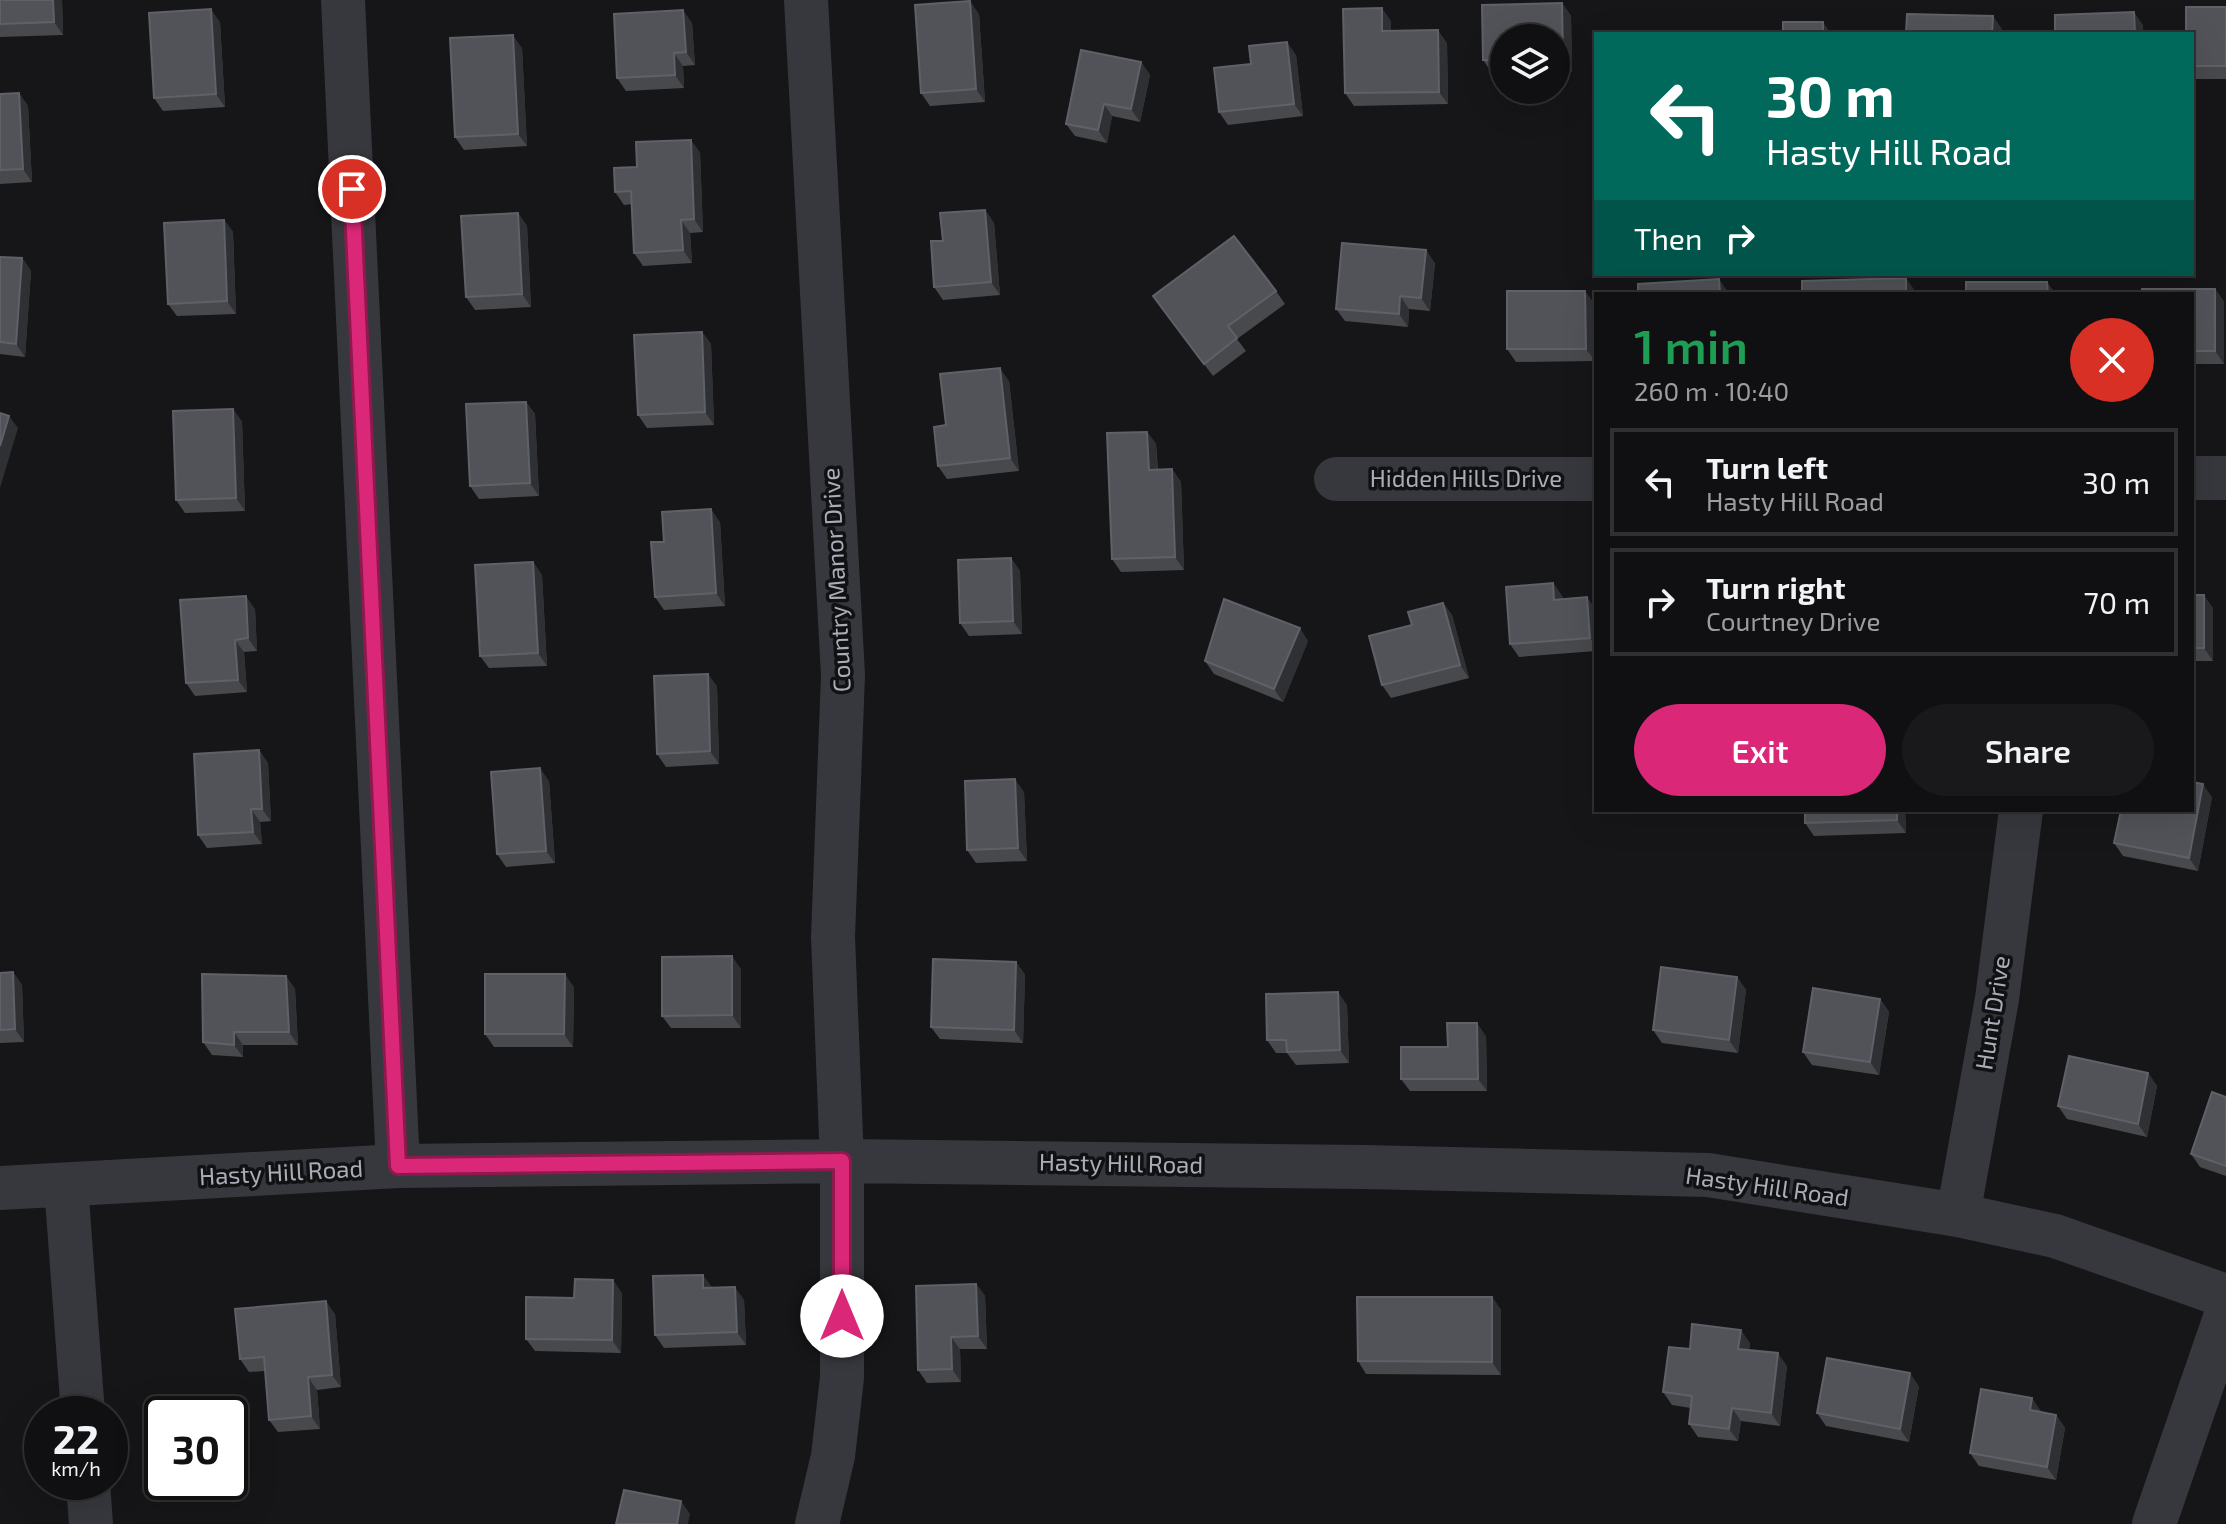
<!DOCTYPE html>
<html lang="en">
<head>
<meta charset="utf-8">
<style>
	body { margin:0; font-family:"Exo 2",sans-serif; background:#19191b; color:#f1f3f6; height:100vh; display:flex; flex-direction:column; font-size:30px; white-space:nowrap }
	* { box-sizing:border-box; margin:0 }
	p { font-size:26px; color:#9c9d9f }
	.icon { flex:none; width:44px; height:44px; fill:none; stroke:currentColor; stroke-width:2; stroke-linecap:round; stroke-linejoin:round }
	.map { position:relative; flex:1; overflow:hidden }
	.details { position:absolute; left:1594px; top:292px; width:600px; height:520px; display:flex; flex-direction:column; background:#101012; border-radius:0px; box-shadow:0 8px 32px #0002,0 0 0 2px #303032 }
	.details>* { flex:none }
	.guide { position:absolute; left:1594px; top:32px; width:600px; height:244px; border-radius:0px; box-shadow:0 8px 32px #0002,0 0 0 2px #303032; background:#00695c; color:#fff; overflow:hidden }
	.controls { position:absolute; left:1490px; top:24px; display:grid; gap:16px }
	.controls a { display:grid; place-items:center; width:80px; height:80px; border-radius:50%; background:#101012; box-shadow:0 8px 32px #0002,0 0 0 2px #303032; font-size:40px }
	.speed { position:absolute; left:24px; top:1396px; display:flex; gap:16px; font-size:40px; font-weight:700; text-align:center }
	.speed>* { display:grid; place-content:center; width:104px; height:104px; border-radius:50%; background:#101012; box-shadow:0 8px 32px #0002,0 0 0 2px #303032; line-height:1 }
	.speed small { font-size:20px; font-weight:400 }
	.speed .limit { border:4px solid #111; border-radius:12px; background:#fff; color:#111 }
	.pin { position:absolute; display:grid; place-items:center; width:68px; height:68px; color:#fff; margin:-34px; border:4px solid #fff; border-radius:50%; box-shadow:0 2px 8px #0007 }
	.me { position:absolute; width:88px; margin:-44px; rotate:0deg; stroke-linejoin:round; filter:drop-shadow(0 0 6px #0008) }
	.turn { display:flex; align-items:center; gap:28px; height:168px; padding:0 40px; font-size:36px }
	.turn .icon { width:104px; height:104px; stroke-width:2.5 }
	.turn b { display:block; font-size:56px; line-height:68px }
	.then { display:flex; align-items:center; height:76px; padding:0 40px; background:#0003; gap:16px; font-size:30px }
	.round { display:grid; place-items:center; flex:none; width:84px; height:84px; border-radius:42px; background:#19191b }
	.overview { display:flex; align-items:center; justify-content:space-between; height:136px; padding:0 40px }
	h1 { font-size:48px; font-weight:600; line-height:60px; color:#1e9e55 }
	.cta { display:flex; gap:16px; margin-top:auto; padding:16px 40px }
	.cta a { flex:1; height:92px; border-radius:48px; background:#db2777; color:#fff; font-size:32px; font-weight:600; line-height:92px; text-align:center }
	.cta a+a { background:#19191b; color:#f1f3f6 }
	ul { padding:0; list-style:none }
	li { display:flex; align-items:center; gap:24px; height:108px; margin:0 16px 12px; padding:0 24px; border:4px solid #303032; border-radius:0px }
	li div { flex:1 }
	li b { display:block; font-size:30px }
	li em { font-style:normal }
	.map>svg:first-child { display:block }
</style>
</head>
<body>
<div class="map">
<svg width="2226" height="1524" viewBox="0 0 2226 1524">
	<rect width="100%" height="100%" fill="#161618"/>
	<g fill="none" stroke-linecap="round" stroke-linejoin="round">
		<path stroke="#37383d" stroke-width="44" d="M343,0l55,1166
			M806,0l37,675 -10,262 9,224v217l-9,78 -16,68
			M2192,478h34
			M1336,479h260
			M66,1185l17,229
			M0,1188l398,-22 444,-5 523,6 343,8 250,40 97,21 171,60
			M1958,1215l39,-216 24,-189
			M88,1482l3,42
			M2154,1524l72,-209"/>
	</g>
	<path fill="#47494d" d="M0,0h62l1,35 -63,2z
		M1562,3l9,13 1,56h-16v-34h-52v35h-12l-9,-13 -1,-55z
		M2226,7v72h-31l-3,-5v-40z
		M979,14l6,88 -55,4 -9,-13z
		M1391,21v9l56,13 1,61 -94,2 -9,-13z
		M220,22l5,85 -62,4 -9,-13z
		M692,23l3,42 -12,1 1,22 -58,3 -9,-13z
		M522,48l5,98 -63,4 -9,-13z
		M1296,55l7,61 -75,9 -9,-13 32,-48z
		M1141,62l9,13 -10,47 -28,-6 -5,27 -32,-7 -9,-12z
		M19,93l9,13 4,76 -32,2v-90z
		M700,152l3,80 -13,1 2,30 -49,3 -9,-13 -2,-49 -8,1 -9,-13 22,-25z
		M985,210l9,13 6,72 -57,5 -9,-13 9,-46z
		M518,213l9,13 4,81 -56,3 -9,-13z
		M224,220l9,12 3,82 -59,2 -9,-12z
		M0,257l22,1 9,13 -6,86 -25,-3z
		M1435,263l-5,48 -21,-2 -1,18 -63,-6 -9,-12z
		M2215,289l9,13v62h-32v-70z
		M1276,291l9,13 -48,35 9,12 -33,25 -51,-67z
		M1594,303l1,58 -79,1 -9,-13z
		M702,332l9,12 3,81 -67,3 -9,-13z
		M1009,381l10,90 -72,8 -9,-13 8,-41z
		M526,402l9,12 4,82 -60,3 -9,-13z
		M233,409l9,13 3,89 -60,2 -9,-13z
		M1147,432l9,12 2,26 14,-1 9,13 3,88 -63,2 -9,-13z
		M720,522l5,84 -61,4 -9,-13 9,-55z
		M1011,558l9,13 2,63 -53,2 -9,-13z
		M533,562l9,13 5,91 -58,2 -9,-12z
		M1553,583l9,13 1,3 33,11v41l-77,6 -9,-13z
		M2192,595l21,13v53h-21z
		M1443,603l9,12 17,63 -78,20 -9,-13 30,-60z
		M255,609l2,42 -13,1 3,40 -52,4 -9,-13z
		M1308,641l-25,61 -69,-28 -9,-13z
		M717,686l2,78 -53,3 -9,-13z
		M259,750l9,13 3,58 -11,1 2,22 -55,4 -9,-13z
		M549,781l6,82 -49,4 -9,-13z
		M1024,792l3,69 -51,2 -9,-13z
		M2212,797l-14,74 -75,-15 -9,-13z
		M1805,810h100l1,23 -92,3 -9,-13z
		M1016,962l9,13 -2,68 -83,-4 -9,-12z
		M741,969v59h-70l-9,-12z
		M13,972l9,13 2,57 -24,1v-70z
		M286,976l9,13 3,56h-55v12l-31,-2 -9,-13z
		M1737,977l9,13 -8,63 -76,-10 -9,-13z
		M574,987l-1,60h-79l-9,-13z
		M1880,999l9,13 -10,63 -67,-10 -9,-13z
		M1347,1005l2,58 -53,2 -9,-12h-11l-9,-13z
		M1486,1036l1,55h-77l-9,-12 47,-32z
		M2148,1073l9,13 -10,51 -80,-18 -9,-13z
		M2226,1097v79l-26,-9 -9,-13z
		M976,1284l9,12 2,53h-27l1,33 -34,1 -9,-13z
		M712,1288l32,12 2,45 -82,3 -9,-13z
		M622,1293l-1,60 -86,-2 -9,-12 48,-41z
		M1492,1297l9,13v65l-135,-1 -8,-13z
		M335,1314l6,73 -24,3 3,39 -42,3 -9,-12 -4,-49 -16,1 -9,-13z
		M1750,1343l-1,7 38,16 -7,60 -39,-5 -3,20 -40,-4 -9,-13 2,-16 -19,-3 -9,-13 27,-43z
		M1919,1386l-10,56 -83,-16 -9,-13z
		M2041,1411v1l15,3 9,13 -9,52 -77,-14 -9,-13z"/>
	<path fill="#2f3033" d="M53,0h9l1,35 -9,-13z
		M970,1l9,13 6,88 -9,-13z
		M1562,3l9,13 1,56 -9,-13z
		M1382,8l9,13v22l-9,-12z
		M211,9l9,13 5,85 -9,-13z
		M683,10l9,13 3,42 -9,-13z
		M2134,12l9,13v9h-8z
		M1993,16l9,13 -1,5h-9z
		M1823,22l8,12 -8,-2z
		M1438,30l9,13 1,61 -9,-12z
		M513,35l9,13 5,98 -9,-12z
		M1287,42l9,13 7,61 -9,-12z
		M674,53l9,13 1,22 -9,-13z
		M1141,62l9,13 -10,47 -9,-13z
		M19,93l9,13 4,76 -9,-13z
		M1104,104l8,12 -5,27 -9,-13z
		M691,140l9,12 3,80 -9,-13z
		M985,210l9,13 6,72 -9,-13z
		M518,213l9,13 4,81 -9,-13z
		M224,220l9,12 3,82 -9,-13z
		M681,220l9,13 2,30 -9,-13z
		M1426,250l9,13 -5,48 -9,-13z
		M22,258l9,13 -6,86 -9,-13z
		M1906,278l9,13v3h-9z
		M1719,279l9,13 1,2h-9z
		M2047,282l9,12h-8z
		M2215,289l9,13v62l-9,-13z
		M1585,291l9,12 1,58 -9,-12z
		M1400,296l9,13 -1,18 -9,-13z
		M702,332l9,12 3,81 -9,-13z
		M1000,368l9,13 10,90 -9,-13z
		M526,402l9,12 4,82 -9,-13z
		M233,409l9,13 3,89 -9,-13z
		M9,416l9,12 -18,60v-42z
		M1147,432l9,12 2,39 -9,-13z
		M1172,469l9,13 3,88 -9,-13z
		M711,509l9,13 5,84 -9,-13z
		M1011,558l9,13 2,63 -9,-13z
		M533,562l9,13 5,91 -9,-13z
		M1553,583l9,13 1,16 -9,-12z
		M2204,595l9,13v53l-9,-13z
		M246,596l9,13 2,42 -9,-13z
		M1587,597l9,13v37l-6,-9z
		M1443,603l9,12 17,63 -9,-13z
		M1300,628l8,13 -25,61 -9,-13z
		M235,640l9,12 3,40 -9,-12z
		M708,674l9,12 2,78 -9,-13z
		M259,750l9,13 3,58 -9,-12z
		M540,768l9,13 6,82 -9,-12z
		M1015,779l9,13 3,69 -9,-13z
		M2203,784l9,13 -14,74 -9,-13z
		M251,809l9,13 2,22 -9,-12z
		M1897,810h8l1,23 -9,-13z
		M732,956l9,13v59l-9,-13z
		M1016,962l9,13 -2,68 -9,-13z
		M13,972l9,13 2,57 -9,-13z
		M565,974l9,13 -1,60 -9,-13z
		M286,976l9,13 3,56 -9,-13z
		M1737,977l9,13 -8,63 -9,-13z
		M1338,992l9,13 2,58 -9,-13z
		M1880,999l9,13 -10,63 -9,-13z
		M1477,1023l9,13 1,55 -9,-12z
		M234,1032l9,13v12l-9,-12z
		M2148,1073l9,13 -10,51 -9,-13z
		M703,1275l9,12 -9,1z
		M613,1280l9,13 -1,60 -9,-13z
		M976,1284l9,12 2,53 -9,-13z
		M735,1287l9,13 2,45 -9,-13z
		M1492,1297l9,13v65l-9,-13z
		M326,1301l9,13 6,73 -9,-12z
		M1741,1330l9,13 -3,18 -9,-12z
		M951,1337l9,12 1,33 -9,-13z
		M1778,1353l9,13 -7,60 -9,-13z
		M1910,1373l9,13 -10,56 -9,-13z
		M308,1377l9,13 3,39 -9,-13z
		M2032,1398l9,13 -2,12 -9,-13z
		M1732,1408l9,13 -3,20 -9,-12z
		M2056,1415l9,13 -9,52 -9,-13z
		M681,1501l9,13 -2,10h-11z"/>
	<path fill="#525359" stroke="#5f6168" stroke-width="2" d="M0,0h53l1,22 -54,2z
		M970,1l6,88 -55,4 -6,-88z
		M1562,3l1,56h-7v-21h-52v22h-21l-1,-55z
		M2186,7h40v59h-34v-32h-6z
		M1382,8v23l56,-1 1,62 -94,1 -2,-84z
		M211,9l5,85 -62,4 -5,-85z
		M683,10l3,42 -12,1 1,22 -58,3 -3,-64z
		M2134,12l1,22h-80v-19z
		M1907,14l86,2 -1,18h-86z
		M1783,22h40v10h40v2h-80z
		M513,35l5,99 -63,3 -5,-99z
		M1287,42l7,62 -75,8 -5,-44 37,-4 -2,-18z
		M1081,50l60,12 -10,47 -27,-5 -6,26 -32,-6z
		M19,93l4,76 -23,1v-76z
		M691,140l3,79 -13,1 2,30 -49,3 -3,-62 -16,1 -1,-24 23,-1 -1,-25z
		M985,210l6,72 -57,5 -3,-46h12l-3,-28z
		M518,213l4,81 -56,3 -5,-81z
		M224,220l3,81 -59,3 -4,-81z
		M1234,236l42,55 -48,35 9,12 -33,26 -51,-68z
		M1342,243l84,7 -5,48 -21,-2 -1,18 -63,-5z
		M0,257l22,1 -6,86 -16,-2z
		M1906,278v16h-104v-13z
		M1719,279l1,15h-82v-10z
		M1966,282h81l1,12h-82z
		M2142,289h73v62h-23v-57h-50z
		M1507,291h78l1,58h-79z
		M702,332l3,80 -67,3 -4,-80z
		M1000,368l10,90 -72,8 -4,-39 12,-2 -6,-51z
		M526,402l4,81 -60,3 -4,-82z
		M233,409l3,89 -60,2 -3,-89z
		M0,413l9,3 -9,30z
		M1147,432l2,38 23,-1 3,88 -63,2 -5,-126z
		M711,509l5,84 -61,4 -4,-55h13l-2,-30z
		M1011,558l2,63 -53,2 -2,-63z
		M533,562l5,91 -58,3 -5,-91z
		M1553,583l1,17 33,-3 3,41 -80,6 -4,-57z
		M2192,595h12v53h-12z
		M246,596l2,42 -13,2 3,40 -52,3 -6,-83z
		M1224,599l76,29 -26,61 -69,-28z
		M1443,603l17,62 -78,20 -13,-49 43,-11 -4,-13z
		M708,674l2,77 -53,3 -3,-78z
		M259,750l3,59h-11l2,23 -55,3 -4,-81z
		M540,768l6,83 -49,3 -6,-82z
		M1015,779l3,69 -51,2 -2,-69z
		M2192,782l11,2 -14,74 -75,-15 7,-33h71z
		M1805,810h92v10l-92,3z
		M732,956v59l-70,1v-59z
		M933,959l83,3 -2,68 -83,-3z
		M1661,967l76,10 -8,63 -76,-10z
		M13,972l2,57 -15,1v-57z
		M202,974l84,2 3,56h-55v13l-31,-3z
		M485,974h80l-1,60h-79z
		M1813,988l67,11 -10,63 -67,-10z
		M1338,992l2,58 -53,2 -1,-12h-19l-1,-46z
		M1447,1023h30l1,56h-77v-32h47z
		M2069,1056l79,17 -10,51 -80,-18z
		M2212,1092l14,5v69l-35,-12z
		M703,1275v13l32,-1 2,45 -82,3 -2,-59z
		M575,1279l38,1 -1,60 -86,-1v-42l48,1z
		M976,1284l2,52 -27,1 1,32 -34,1 -2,-84z
		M1357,1297h135v65l-134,-1z
		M326,1301l6,74 -24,2 3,39 -42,4 -5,-63 -24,2 -5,-50z
		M1692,1324l49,6 -3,19 40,4 -7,60 -39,-5 -3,21 -40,-5 3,-28 -29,-4 6,-45 21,2z
		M1827,1358l83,15 -10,56 -83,-16z
		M1981,1389l51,9 -2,12 26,5 -9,52 -77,-14z
		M624,1490l57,11 -4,23h-61z"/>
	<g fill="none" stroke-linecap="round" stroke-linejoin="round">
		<g stroke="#8e194d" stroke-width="20">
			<path id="route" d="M352,189l46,977 444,-5v155"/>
		</g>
		<use href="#route" stroke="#db2777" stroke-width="14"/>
	</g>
	<g text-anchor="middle" stroke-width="7" stroke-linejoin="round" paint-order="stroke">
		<g font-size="24" fill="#a8adb8" stroke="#111113">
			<text x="1466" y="487">Hidden Hills Drive</text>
			<text transform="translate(837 580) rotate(-93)" y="8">Country Manor Drive</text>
			<text transform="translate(1993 1013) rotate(-81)" y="8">Hunt Drive</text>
			<text transform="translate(1121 1164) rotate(1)" y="8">Hasty Hill Road</text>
			<text transform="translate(281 1173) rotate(-3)" y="8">Hasty Hill Road</text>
			<text transform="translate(1767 1187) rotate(8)" y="8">Hasty Hill Road</text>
		</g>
	</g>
</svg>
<div class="controls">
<a><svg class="icon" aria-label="layers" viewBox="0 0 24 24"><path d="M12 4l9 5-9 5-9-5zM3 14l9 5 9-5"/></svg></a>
</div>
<div class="speed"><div>22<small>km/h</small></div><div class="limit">30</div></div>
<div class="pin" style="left:352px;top:189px;background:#d93025"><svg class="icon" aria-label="arrive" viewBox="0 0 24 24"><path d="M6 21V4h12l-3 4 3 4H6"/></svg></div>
<svg class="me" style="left:842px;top:1316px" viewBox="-20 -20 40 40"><circle r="19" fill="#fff"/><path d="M0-13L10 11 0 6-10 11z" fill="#db2777"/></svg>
<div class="guide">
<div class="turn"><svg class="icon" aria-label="left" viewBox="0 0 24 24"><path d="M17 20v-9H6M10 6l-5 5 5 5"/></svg><div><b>30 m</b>Hasty Hill Road</div></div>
<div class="then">Then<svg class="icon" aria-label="right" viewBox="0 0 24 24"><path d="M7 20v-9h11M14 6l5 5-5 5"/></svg></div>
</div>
<section class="details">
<div class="overview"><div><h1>1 min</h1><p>260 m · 10:40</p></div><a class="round" style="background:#d93025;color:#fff"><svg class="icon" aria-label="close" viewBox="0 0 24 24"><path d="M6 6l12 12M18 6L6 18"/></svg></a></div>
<ul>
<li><svg class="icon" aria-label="left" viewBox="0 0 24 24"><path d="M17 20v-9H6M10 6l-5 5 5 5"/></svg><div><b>Turn left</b><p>Hasty Hill Road</p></div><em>30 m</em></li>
<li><svg class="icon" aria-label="right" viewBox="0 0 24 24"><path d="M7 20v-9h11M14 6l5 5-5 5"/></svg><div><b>Turn right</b><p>Courtney Drive</p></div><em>70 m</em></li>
</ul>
<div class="cta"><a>Exit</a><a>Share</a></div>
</section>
</div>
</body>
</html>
